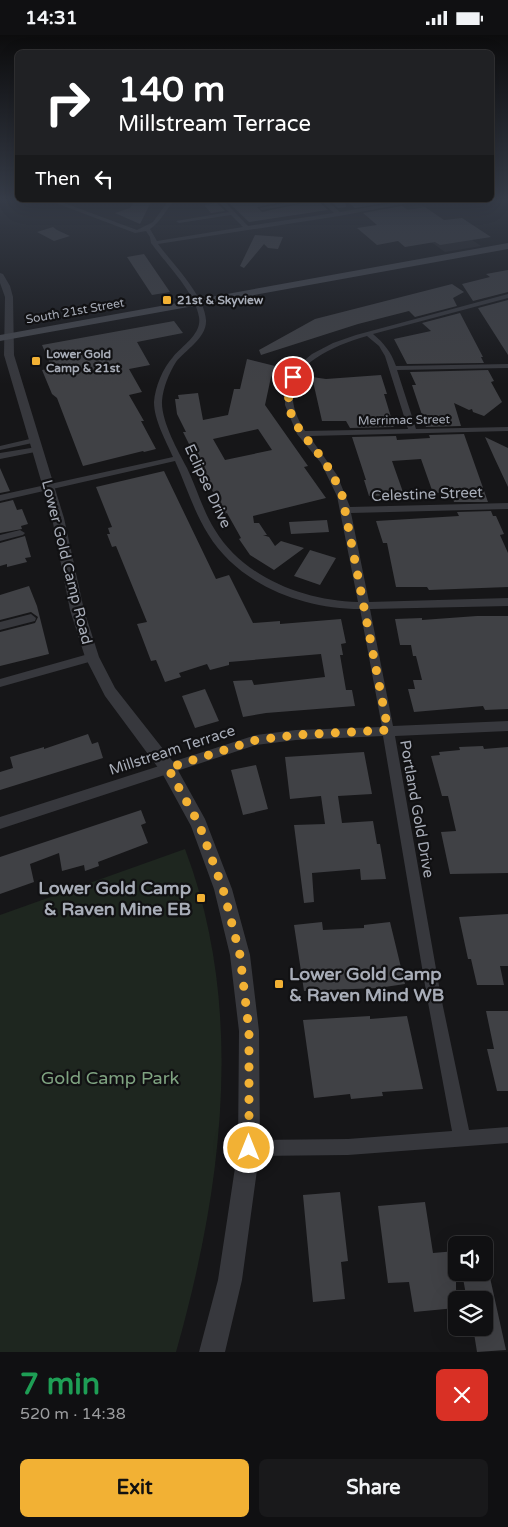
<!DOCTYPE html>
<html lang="en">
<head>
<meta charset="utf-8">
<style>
	body { margin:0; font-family:"Varela Round",sans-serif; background:#19191b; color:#f1f3f6; height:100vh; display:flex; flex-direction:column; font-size:19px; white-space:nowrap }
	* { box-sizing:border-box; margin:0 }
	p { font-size:16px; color:#9c9d9f }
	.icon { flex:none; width:28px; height:28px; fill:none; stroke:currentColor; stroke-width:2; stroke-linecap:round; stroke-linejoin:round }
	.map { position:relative; height:1317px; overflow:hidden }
	.panel { display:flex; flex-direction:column; background:#101012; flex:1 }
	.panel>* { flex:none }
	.hud { position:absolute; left:15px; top:15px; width:479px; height:152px; border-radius:8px; box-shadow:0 5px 20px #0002,0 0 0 1px #303032; background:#202124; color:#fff; overflow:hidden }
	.tools { position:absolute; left:448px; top:1201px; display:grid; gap:10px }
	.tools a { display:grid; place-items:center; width:45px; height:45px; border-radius:8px; background:#101012; box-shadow:0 5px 20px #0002,0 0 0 1px #303032; font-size:25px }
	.pin { position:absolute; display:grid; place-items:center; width:42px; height:42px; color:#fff; margin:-21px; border:2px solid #fff; border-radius:50%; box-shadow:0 1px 5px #0007 }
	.me { position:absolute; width:55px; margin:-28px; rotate:0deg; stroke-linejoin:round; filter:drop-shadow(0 0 4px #0008) }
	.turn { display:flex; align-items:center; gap:18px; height:105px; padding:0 20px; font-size:22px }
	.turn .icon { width:65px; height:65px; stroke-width:2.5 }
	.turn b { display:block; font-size:35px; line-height:42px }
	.then { display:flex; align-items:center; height:48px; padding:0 20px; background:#0003; gap:10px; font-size:19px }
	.round { display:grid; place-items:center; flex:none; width:52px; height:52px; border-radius:8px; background:#19191b }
	.head { display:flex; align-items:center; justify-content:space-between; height:85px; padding:0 20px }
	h1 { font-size:30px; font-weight:700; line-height:38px; color:#1e9e55 }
	.button { display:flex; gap:10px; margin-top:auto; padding:10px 20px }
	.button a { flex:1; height:58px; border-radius:8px; background:#f2b134; color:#111; font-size:20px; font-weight:700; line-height:58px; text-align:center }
	.button a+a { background:#19191b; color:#f1f3f6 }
	.status { display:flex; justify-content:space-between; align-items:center; height:35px; padding:0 25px; background:#101012; direction:ltr }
	.status svg { height:14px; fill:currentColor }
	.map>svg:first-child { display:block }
</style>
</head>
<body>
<div class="status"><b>14:31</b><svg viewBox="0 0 49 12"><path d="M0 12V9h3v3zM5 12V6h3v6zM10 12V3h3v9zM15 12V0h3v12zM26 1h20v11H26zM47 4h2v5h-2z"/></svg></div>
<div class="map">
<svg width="508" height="1317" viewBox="0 0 508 1317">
	<rect width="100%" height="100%" fill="#161618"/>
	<path fill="#222225" d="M421,170l60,41 -36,6 -59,-42z"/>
	<path fill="#1e261f" d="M185,814c61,161 37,341 -9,503h-176v-437z"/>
	<path fill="#404145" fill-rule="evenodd" d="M135,165h17l-12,24 -25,-11 15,-5z
		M233,165h59l-35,7 5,5 55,-12 11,10 -79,12 -22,-21z
		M329,165h66v1l-40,7 -10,-8 1,7 -8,1z
		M217,168l8,8 -14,2 -7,-8z
		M402,171l6,4 17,-3 19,13 18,-2 29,19 -51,8 -5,-3 -30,5 -7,-6 -21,4 -20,-17 20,-3 -14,-12z
		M53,192l4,3 13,6 -16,5 -17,-9z
		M255,200l28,2 -5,12 -10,-1 -4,-4 -20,24 -4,-2z
		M144,219l26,38 -18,3 -25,-38z
		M508,235v22l-35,9 -11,-17 28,-7 -4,-3z
		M452,249l12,8 -11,6 4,8 -42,11 -6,-6 -51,13 -97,31 -2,-5 56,-31z
		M508,265v55l-30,-47z
		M460,278l23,44h-2l3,6 -77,1 -13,-25 37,-8 -9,-8z
		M174,286l9,12 -46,9 13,23 -21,4 13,23 -13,3 15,26h-3l15,28 -12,3 -1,-1 -60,15 -26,-68 -5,-4 -10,-24 10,-2 -10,-23z
		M247,324l32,8 -8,10 -6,28 43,61 -4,1 22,31 -73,18 1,7h5l8,12h-4l6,2 6,9 6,-5 23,7 -30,22 -24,-15 -11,-16 2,-1 -14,-25 -3,1 -41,-82h3l-9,-18 -2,-15h4l-1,-4 20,-2 5,27 25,-5 6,-26h6zM258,394l14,21 -47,10 -12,-21z
		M488,335l6,11 -3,1 11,20 -18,14 -11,-4 -1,-3 -3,1 -15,-7 7,23 -35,1 -14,-42h4l-6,-13z
		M381,340l6,19h-3l10,33 -44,1 -4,-7h-24l-10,-44 14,2z
		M464,399l24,68h-34l-3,-10 -18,1 -12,-34 -29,2 12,34 -35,1 -5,-16h2l-14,-43 44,-1 1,4 33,-2 -1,-3z
		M485,402l23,11v39l-14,-30z
		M0,433l10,23 -10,2z
		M164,436l52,108 13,-4 24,48 27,-2v3l61,-5 5,24 -5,1 2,11h-3l6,35h6l3,16 -89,7 -23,4 -10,-36 19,-1 2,5 71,-8 -4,-23 -92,8v3l-19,5 -3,-6 -28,9 2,4 -16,5 -9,-22 -5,1 -14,-37 10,-2 -31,-76 -4,1 -5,-13h3l-2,-6 4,-1 -16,-40z
		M13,465l4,10 5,-1 6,15 -7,2 1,3 -22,4v-30z
		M491,476l2,5h3l8,18 -4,1 8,18v34l-79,3 -2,-3h-31l-9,-44h-4l-7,-22 83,-5 -2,-4z
		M327,485l2,12 -38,2 -2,-12z
		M25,501l6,21 -6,1 2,4 -20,5v-3l-7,2v-23z
		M310,515l26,8 -16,27 -26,-9z
		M29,551l8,20 12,48 -49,12v-34l35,-9 3,-6 -7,-5 -31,8v-25z
		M477,581h31v93l-23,1 -2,-4 -69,6 -6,-23h7l-2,-9h9l-6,-24h-3l-2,-11h-11l-5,-26 27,-1v2z
		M205,654l14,32 -24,7 -13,-32z
		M88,699l4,10 6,-2 5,16 -103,32v-18l13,-4 -3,-11 34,-10v2z
		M483,711l1,3 24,-2v126l-58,1 -9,-42 15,-1 -8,-35h-6l-11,-40 9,-1 -1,-3 21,-2 -1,-3z
		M364,717l8,42 -34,2 4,27 31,-2 4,23h3l6,35 -25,1 -1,-11 -48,4 2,29 -10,1 -10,-78 31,-1 -4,-28 -31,3 -5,-42z
		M256,730l12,44 -25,6 -12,-45z
		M141,775l5,13 -5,2 7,18 -50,19 1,4 -14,5 -1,-6 -22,6 -3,-18 -29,11 4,18 -34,12v-37z
		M508,879v52h-8l4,19h-27l-6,-26h-3l-9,-42z
		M322,887l1,8 41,-2v-3l26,-3 15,62 -27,4 -74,3 -10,-66z
		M486,976h22v80h-11l-10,-42h7z
		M370,981v3l37,-3 16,73 -41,3 1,4 -32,3 -1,-5 -36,4 -11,-78z
		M340,1157l8,69 -7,1 4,37 -32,3 -10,-107z
		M425,1167l8,51 23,-2v57l-42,4 -5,-30 -21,1 -10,-77z
		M462,1238h27l17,77 -29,2 -4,-25h11v-27h-17z"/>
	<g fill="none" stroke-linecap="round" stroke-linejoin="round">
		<path fill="#37383d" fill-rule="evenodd" d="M48,165h8l81,30 16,-8 16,-22h6c-9,9 -14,22 -25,29l7,12 86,-14 -12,-12 -52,8 -3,-2 53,-9 -12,-12h6l25,26 86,-13 -14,-13h6l14,12 70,-12 3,2 -74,14 -181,28c14,19 47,52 48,76 1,18 -21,30 -30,42 -7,11 -13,26 -14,39 -1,20 16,50 25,67 10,21 16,43 28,62 29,48 90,71 143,72l-21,-106 -16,-33 -24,-29 -12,-29v-19l10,-18 17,-14 21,-11 23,-8 152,-41v4l-135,36c11,9 18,18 23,32l112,-2v4l-111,2 19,59 92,-2v4l-199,5 28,39 13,32 158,-4v6l-157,4 18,89 139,-4v8l-138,3 23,117 115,-5v10l-113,5 46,261 28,133 39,-3v16l-160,12 -99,1 -6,-2 -2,-6 2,-6 6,-2 99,-1 104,-8 -25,-134 -44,-261 -87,4 -40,5 -256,84v-12l256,-82 40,-5 86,-3 -22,-118c-57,0 -121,-24 -152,-75 -14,-22 -22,-49 -33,-73l-175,40v-6l173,-38c-7,-16 -19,-37 -19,-55 1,-15 9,-34 19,-45 10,-12 29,-23 26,-40 -4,-25 -33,-53 -48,-74l-1,-6 -4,-6 -11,2zM367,301l12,10 6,10 23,73 -103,2c-36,-56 14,-81 62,-95z
			M302,165h13l-53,10 -3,-2z
			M34,403h3v4l-37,8v-4z
			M37,412l4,2 -1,2 -40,8v-6z
			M20,495l5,3 -2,2 -23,6v-6z
			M31,579l5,4 -1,3 -35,9v-8z
			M92,618l4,1 1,3 -1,3 -96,27v-8z"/>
		<path fill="#37383d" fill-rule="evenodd" d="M0,238l3,1 7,12 3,11 1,58 50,163 20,92 15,47 16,31 59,75 31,56 27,70 18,66 9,76 1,117 -18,132 -17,72h-26l19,-72 20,-132 1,-117 -9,-76 -16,-66 -23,-63 -29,-53 -57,-77 -20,-39 -15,-47 -18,-92 -48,-163 1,-58 -5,-14z"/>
		<path fill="#45474d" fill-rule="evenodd" d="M508,208v6l-508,92v-6z"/>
	</g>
	<linearGradient id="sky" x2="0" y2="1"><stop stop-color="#0c0c0d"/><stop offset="0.47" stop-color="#363c48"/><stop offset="1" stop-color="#363c48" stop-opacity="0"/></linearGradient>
	<rect width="508" height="349" fill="url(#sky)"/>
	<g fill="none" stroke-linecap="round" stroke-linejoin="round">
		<path stroke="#f2b134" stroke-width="9" stroke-dasharray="0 16.2" d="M249,1113v-117l-9,-76 -17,-66 -24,-65 -31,-56 88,-28 40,-5 92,-5 -46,-235c-6,-14 -12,-26 -21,-38 -20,-27 -42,-43 -28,-80"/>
	</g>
	<g fill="#f2b134" stroke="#111113" stroke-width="2">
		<rect x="162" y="260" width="10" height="10" rx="2.5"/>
		<rect x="31" y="321" width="10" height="10" rx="2.5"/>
		<rect x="196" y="858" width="10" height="10" rx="2.5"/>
		<rect x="274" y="944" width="10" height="10" rx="2.5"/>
	</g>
	<g text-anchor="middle" stroke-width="4.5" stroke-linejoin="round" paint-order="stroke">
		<g font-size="12" font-weight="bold" fill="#a8adb8" stroke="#111113" text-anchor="start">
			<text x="177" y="269">21st &amp; Skyview</text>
			<text x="46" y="323">Lower Gold<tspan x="46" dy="14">Camp &amp; 21st</tspan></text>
		</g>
		<g font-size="12" fill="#a8adb8" stroke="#111113">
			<text transform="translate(75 276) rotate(-10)" y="4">South 21st Street</text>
			<text transform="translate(404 385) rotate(-1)" y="4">Merrimac Street</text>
		</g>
		<g font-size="15" fill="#a8adb8" stroke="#111113">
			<text transform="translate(208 451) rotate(65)" y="5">Eclipse Drive</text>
			<text transform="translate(427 459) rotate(-2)" y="5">Celestine Street</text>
			<text transform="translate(67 527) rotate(76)" y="5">Lower Gold Camp Road</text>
			<text transform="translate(172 715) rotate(-18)" y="5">Millstream Terrace</text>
			<text transform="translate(417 774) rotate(80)" y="5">Portland Gold Drive</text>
		</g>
		<g font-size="18" font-weight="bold" fill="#a8adb8" stroke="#111113" text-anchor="end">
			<text x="191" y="859">Lower Gold Camp<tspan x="191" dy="21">&amp; Raven Mine EB</tspan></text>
			<text x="289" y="945" text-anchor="start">Lower Gold Camp<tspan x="289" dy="21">&amp; Raven Mind WB</tspan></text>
		</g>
		<g font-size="18" fill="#7fa381" stroke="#111113">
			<text x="110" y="1049">Gold Camp Park</text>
		</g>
	</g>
</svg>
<div class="tools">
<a><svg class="icon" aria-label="sound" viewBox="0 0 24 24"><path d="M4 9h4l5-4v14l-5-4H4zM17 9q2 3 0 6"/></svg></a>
<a><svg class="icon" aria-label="layers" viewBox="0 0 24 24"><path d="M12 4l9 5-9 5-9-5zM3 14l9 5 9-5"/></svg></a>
</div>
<div class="pin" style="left:293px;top:342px;background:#d93025"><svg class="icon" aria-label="arrive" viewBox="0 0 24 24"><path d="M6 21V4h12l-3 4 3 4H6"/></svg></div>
<svg class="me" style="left:249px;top:1113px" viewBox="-20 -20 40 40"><circle r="17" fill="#f2b134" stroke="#fff" stroke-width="3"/><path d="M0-11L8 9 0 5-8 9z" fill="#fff"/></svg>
<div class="hud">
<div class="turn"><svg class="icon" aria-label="right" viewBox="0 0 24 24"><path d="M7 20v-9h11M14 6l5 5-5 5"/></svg><div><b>140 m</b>Millstream Terrace</div></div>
<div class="then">Then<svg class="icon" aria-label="left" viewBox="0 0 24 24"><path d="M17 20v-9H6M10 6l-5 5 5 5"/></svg></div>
</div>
</div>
<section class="panel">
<div class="head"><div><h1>7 min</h1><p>520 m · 14:38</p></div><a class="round" style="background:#d93025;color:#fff"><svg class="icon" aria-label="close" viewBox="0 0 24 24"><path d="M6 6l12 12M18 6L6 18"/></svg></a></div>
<div class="button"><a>Exit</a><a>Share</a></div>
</section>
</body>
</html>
